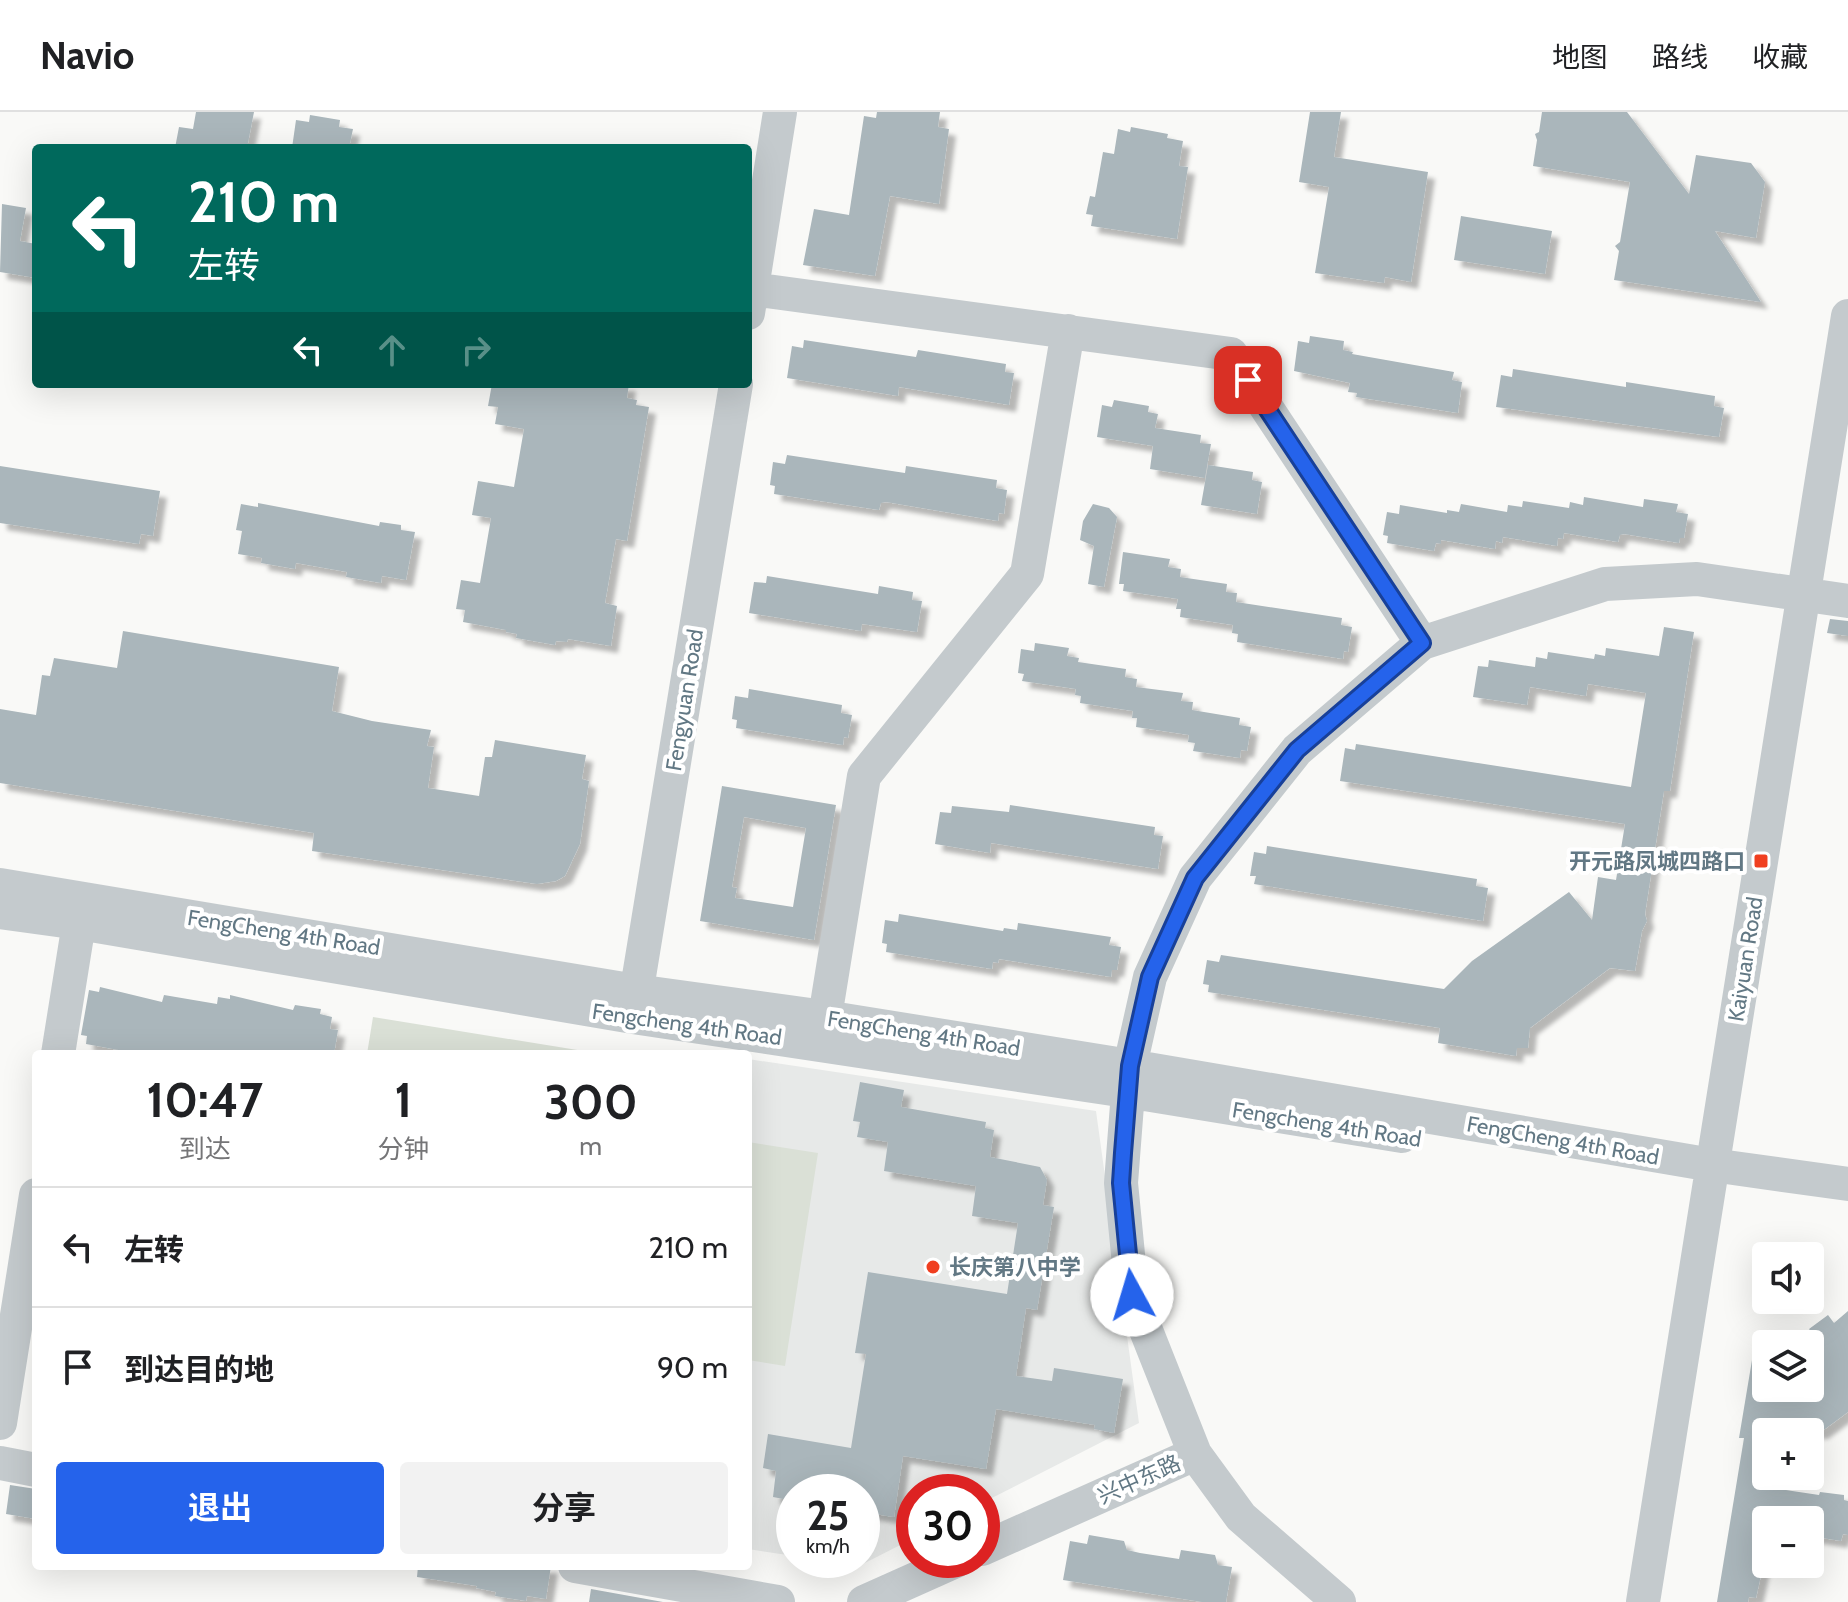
<!DOCTYPE html>
<html lang="zh">
<head>
<meta charset="utf-8">
<style>
	body { margin:0; font-family:Cabin,"Noto Sans SC",sans-serif; background:#f2f2f2; color:#202124; height:100vh; display:flex; flex-direction:column; font-size:30px; white-space:nowrap }
	* { box-sizing:border-box; margin:0 }
	p { font-size:26px; color:#757577 }
	.icon { flex:none; width:44px; height:44px; fill:none; stroke:currentColor; stroke-width:2; stroke-linecap:round; stroke-linejoin:round }
	.map { position:relative; flex:1; overflow:hidden }
	.side { position:absolute; left:32px; top:938px; width:720px; height:520px; display:flex; flex-direction:column; background:#fff; border-radius:8px; box-shadow:0 8px 32px #0002 }
	.side>* { flex:none }
	.top-card { position:absolute; left:32px; top:32px; width:720px; height:244px; border-radius:8px; box-shadow:0 8px 32px #0002; background:#00695c; color:#fff; overflow:hidden }
	.tools { position:absolute; left:1752px; top:1130px; display:grid; gap:16px }
	.tools a { display:grid; place-items:center; width:72px; height:72px; border-radius:8px; background:#fff; box-shadow:0 8px 32px #0002; font-size:40px }
	.speed { position:absolute; left:776px; top:1362px; display:flex; gap:16px; font-size:40px; font-weight:700; text-align:center }
	.speed>* { display:grid; place-content:center; width:104px; height:104px; border-radius:50%; background:#fff; box-shadow:0 8px 32px #0002; line-height:1 }
	.speed small { font-size:20px; font-weight:400 }
	.speed .limit { border:12px solid #d22; background:#fff; color:#111 }
	.pin { position:absolute; display:grid; place-items:center; width:68px; height:68px; color:#fff; margin:-34px; border-radius:16px; box-shadow:0 4px 12px #0006 }
	.me { position:absolute; width:88px; margin:-44px; rotate:354deg; stroke-linejoin:round; filter:drop-shadow(0 0 6px #0008) }
	.turn { display:flex; align-items:center; gap:28px; height:168px; padding:0 24px; font-size:36px }
	.turn .icon { width:104px; height:104px; stroke-width:2.5 }
	.turn b { display:block; font-size:56px; line-height:68px }
	.lanes { display:flex; align-items:center; height:76px; padding:0 24px; background:#0003; justify-content:center; gap:40px; direction:ltr }
	.lanes .off { opacity:.35 }
	.eta { display:flex; justify-content:space-evenly; align-items:center; height:136px; text-align:center }
	.eta b { font-size:48px; font-weight:700; line-height:56px }
	.cta { display:flex; gap:16px; margin-top:auto; padding:16px 24px }
	.cta a { flex:1; height:92px; border-radius:8px; background:#2563eb; color:#fff; font-size:32px; font-weight:700; line-height:92px; text-align:center }
	.cta a+a { background:#f2f2f2; color:#202124 }
	ul { padding:0; list-style:none }
	li { display:flex; align-items:center; gap:24px; height:120px; padding:0 24px; border-top:2px solid #e0e0e0 }
	li div { flex:1 }
	li b { display:block; font-size:30px }
	li em { font-style:normal }
	header { display:flex; align-items:center; gap:48px; box-sizing:border-box; height:112px; padding:0 40px; background:#fff; border-bottom:2px solid #e0e0e0 }
	header strong { font-size:38px }
	nav { display:flex; gap:44px; margin-inline-start:auto; font-size:28px }
	.map>svg:first-child { display:block }
</style>
</head>
<body>
<header>
<strong>Navio</strong>
<nav><a>地图</a><a>路线</a><a>收藏</a></nav>
</header>
<div class="map">
<svg width="1848" height="1490" viewBox="0 0 1848 1490">
	<defs>
		<filter id="shadow"><feDropShadow dx="7" dy="7" stdDeviation="2" flood-color="#0004"/></filter>
	</defs>
	<rect width="100%" height="100%" fill="#f9f9f7"/>
	<path fill="#e7e9e8" d="M748,947l348,52 43,312 -157,80v-11h-68v46l-57,29 -42,-7h47v-68h-68v64l-46,-7z"/>
	<path fill="#dae0d6" d="M373,905l229,37h-235z
		M748,1030l70,11 -33,213 -37,-6z"/>
	<path fill="#aab6bb" fill-rule="evenodd" filter="url(#shadow)" d="M196,0h58l-7,36h-72l4,-21 14,2z
		M877,0h63l-2,15 11,2 -10,75 -49,-8 -15,80 -72,-11 11,-56 35,6 15,-99 12,2z
		M1310,0h31l-7,45 94,15 -17,110 -26,-5 -1,6 -69,-10 14,-86 -30,-5z
		M1542,0h85l62,82 7,-39 55,8 14,19 -9,56 -41,-7 46,71 -147,-22 5,-29 -4,-5 5,-4 10,-60 -97,-16 4,-26 -2,-6 4,-2z
		M310,3l30,5 -1,7 14,2 -4,19h-57l4,-28 13,2z
		M1131,15l37,7 -1,4 16,3 -4,25 9,1 -11,72 -86,-13 2,-11 -7,-1 4,-18 5,1 8,-45 11,2 4,-25 12,3z
		M2,92l24,4 -6,33 16,3v34l-36,-6z
		M1461,104l91,15 -7,43 -91,-14z
		M1310,224l34,5 -1,9 10,2 -1,2 102,18 -2,8 10,2 -4,31 -102,-16 1,-4 -9,-1 2,-9 -56,-12 4,-30 11,2z
		M804,228l112,17 2,-7 88,14 -1,8 9,1 -5,32 -110,-18 -1,9 -111,-18 5,-32 11,2z
		M1513,257l113,18v-5l89,14 -1,10 10,2 -5,29 -223,-30 5,-32 11,2z
		M492,272h137l-2,14 10,2 -1,5 13,2 -22,134 -11,-2 -11,64 12,3 -6,40 -43,-7 -1,3 -11,-1 -1,4 -39,-7 1,-4 -11,-2v-2l-43,-8 2,-12 -9,-1 5,-29 19,3 11,-65 -19,-3 6,-34 36,6 10,-58 -29,-5 3,-17 -10,-1z
		M1114,288l35,6 -1,6 10,2 -3,14 46,7 -1,8 11,1 -6,34 -55,-9 3,-23 -56,-9 5,-32 10,2z
		M787,343l118,18 1,-7 91,14 -1,8 11,2 -3,24 -5,-1 -1,8 -112,-19 -5,1 -2,7 -105,-16 1,-8 -5,-1 3,-23 12,2z
		M1208,353l45,7 -1,8 10,2 -5,32 -56,-9z
		M0,354l160,25 -7,45 -12,-2 -2,10 -139,-21z
		M1584,385l59,10 1,-8 34,5 -2,8 12,2 -4,24h-4l-1,5 -55,-9 -4,1 -2,7 -54,-9 -1,6 -5,-1 -1,8 -54,-9 -1,6 -6,-2 -1,8 -54,-9v4l-5,-1 -2,8 -47,-8 1,-7 -5,-1 4,-23 12,2 1,-9 47,8v-3l12,2 2,-8 46,8 1,-7 14,2 1,-6 46,7 1,-6 13,3z
		M258,391l121,23 1,-4 21,3v5l14,2 -9,48 -24,-4 -1,7 -35,-6 1,-5 -51,-9 -1,6 -34,-6 1,-5 -24,-4 4,-23 -6,-1 5,-26 17,3z
		M1093,392l16,4 8,9 -13,70 -16,-3 6,-38 -14,-6 3,-19z
		M1123,440l47,7 -2,8 13,2 -1,8 47,7 -1,8 11,1 -1,9 106,16 -1,7 11,2 -4,25 -4,-1 -1,8 -106,-17 1,-8 -6,-1 1,-8 -53,-8 1,-8h-5l2,-10 -55,-8 1,-7h-5z
		M767,464l111,18 1,-8 34,6 -1,8 10,1 -5,31 -55,-8 -1,7 -112,-18 5,-31 12,1z
		M1830,507l18,2v15l-21,-3z
		M1664,515l30,5 -24,159h-6l-19,123 2,7 -5,10 -7,40 -25,-3 -80,60 -2,20h-11l-1,8 -78,-13 2,-15 -232,-36 1,-7 -6,-1 4,-24 12,2 2,-7 223,34 28,-28 97,-69 23,28 6,-43 18,3 9,-56 -285,-43 5,-33 10,2 1,-6 275,43 15,-94 -58,-9 -2,12 -56,-9 -3,18 -54,-8 5,-31 10,1 1,-7 46,7 1,-10 11,2 1,-7 46,7 1,-5 10,2 1,-8 53,8z
		M123,519l216,36 -7,44 40,10 59,9 -4,16 7,1 -6,41 51,8 6,-39h7l3,-17 91,15 -4,24 7,2 -9,63 -15,32 -9,5 -19,3 -225,-33 2,-18 -314,-50v-74l36,6 6,-40 8,1 4,-18 63,10z
		M1035,531l34,5 -2,8 12,2 -1,4 48,7 -1,8 12,2 -1,8 47,6 -2,8 12,1 -1,8 48,8 -1,7 12,2 -4,24 -6,-1 -1,8 -47,-7 2,-8 -7,-1 1,-7 -53,-8 1,-9h-5l1,-7 -53,-8 1,-7 -6,-1 1,-6 -54,-8 2,-7 -6,-1 3,-24 13,2z
		M749,577l93,16 -1,8 11,2 -4,23 -4,-1 -1,8 -107,-17 1,-8 -5,-1 3,-23 13,2z
		M722,674l114,19 -22,135 -114,-19zM744,705l62,11 -13,79 -58,-9 2,-10 -5,-1z
		M1010,693l145,22 -1,8 9,1 -5,33 -167,-26 -1,10 -55,-9 5,-32 11,1 1,-7 57,6z
		M1267,734l210,33 -1,7 12,2 -5,33 -229,-37 2,-8h-6l4,-24 12,2z
		M899,802l104,17 1,-3 13,2 1,-7 93,14 -2,8 12,2 -4,23h-5l-1,7 -112,-18 -1,4 -5,-1 -1,7 -106,-17 1,-8 -5,-1 3,-23 13,2z
		M100,875l62,15 2,-7 53,9 1,-7 12,2v-4l63,15 2,-5 26,4 -1,5 12,3 -2,12 8,1 -4,24h-194l-54,-10 1,-8 -6,-1 8,-45 10,2z
		M860,970l44,8 -3,17 85,15 -1,6 9,2 -4,27 50,10 7,13 -4,25 11,2 -17,103 -11,-2 -10,68 36,5 2,-13 69,11 -9,54 -20,-4 1,-4 -99,-16 -10,60 -83,-13 -9,61 -32,-5v-20h-68v9l-21,-4 3,-26 -13,-3 5,-34 83,14 15,-94 -11,-1 13,-81 139,22 11,-71 -46,-7 4,-30 -92,-15 4,-29 -31,-5 3,-15 -7,-1z
		M1848,1199v101l-27,20h-55v44h15l-2,13 40,6 1,-3 24,3v5l4,1v34l-5,-1 -2,7 -31,-5v-16h-44v33l-10,45 -7,-1 -1,5h-31l27,-164h-5l17,-102 10,1v51h44v-53l2,-2 -3,-4 19,-14 6,8z
		M10,1373l26,4v30l-30,-5z
		M1089,1423l35,6 3,9 13,3 39,6 2,-9 34,5 3,10 14,2 -6,35h-24l-139,-22 7,-39 17,3z
		M418,1454h133l-5,33 -19,-3 -1,5 -31,-5 1,-4 -20,-4 1,-2 -60,-9z
		M591,1477l72,13h-74z"/>
	<g fill="none" stroke-linecap="round" stroke-linejoin="round">
		<path stroke="#c4cacd" stroke-width="34" d="M752,177l479,65 191,289
			M748,201l32,-201
			M0,773l636,106 189,26 305,49 582,99 136,19
			M0,800l79,11 554,94 493,74 276,45
			M633,901l103,-629
			M825,905l39,-241 163,-202 41,-243
			M58,942l21,-131
			M0,1311l36,-228
			M1195,1342l-63,-159 -11,-112 9,-117 20,-89 45,-99 102,-128 125,-107 183,-59 92,-5 151,22
			M0,1351l36,7
			M982,1437l213,-95 46,63 98,85
			M575,1454l203,36
			M864,1490l94,-42
			M1643,1490l205,-1286"/>
	</g>
	<g fill="none" stroke-linecap="round" stroke-linejoin="round">
		<g stroke="#184099" stroke-width="20">
			<path id="route" d="M1132,1183l-11,-112 2,-30 7,-87 20,-89 45,-99 102,-128 125,-107 -174,-263"/>
		</g>
		<use href="#route" stroke="#2563eb" stroke-width="14"/>
	</g>
	<g fill="#f03f20" stroke="#fff" stroke-width="3">
		<rect x="1753" y="741" width="16" height="16" rx="4"/>
		<circle cx="933" cy="1155" r="8"/>
	</g>
	<g text-anchor="middle" stroke-width="8" stroke-linejoin="round" paint-order="stroke">
		<g font-size="22" fill="#627884" stroke="#fff">
			<text transform="translate(684 588) rotate(-81)" y="8">Fengyuan Road</text>
			<text transform="translate(284 820) rotate(9)" y="8">FengCheng 4th Road</text>
			<text transform="translate(1745 847) rotate(-81)" y="8">Kaiyuan Road</text>
			<text transform="translate(687 912) rotate(8)" y="8">Fengcheng 4th Road</text>
			<text transform="translate(924 921) rotate(9)" y="8">FengCheng 4th Road</text>
			<text transform="translate(1327 1012) rotate(9)" y="8">Fengcheng 4th Road</text>
			<text transform="translate(1563 1028) rotate(10)" y="8">FengCheng 4th Road</text>
			<text transform="translate(1139 1367) rotate(-24)" y="8">兴中东路</text>
		</g>
		<g font-size="22" font-weight="bold" fill="#627884" stroke="#fff" text-anchor="end">
			<text x="1745" y="757">开元路凤城四路口</text>
			<text x="949" y="1163" text-anchor="start">长庆第八中学</text>
		</g>
	</g>
</svg>
<div class="tools">
<a><svg class="icon" aria-label="sound" viewBox="0 0 24 24"><path d="M4 9h4l5-4v14l-5-4H4zM17 9q2 3 0 6"/></svg></a>
<a><svg class="icon" aria-label="layers" viewBox="0 0 24 24"><path d="M12 4l9 5-9 5-9-5zM3 14l9 5 9-5"/></svg></a>
<a>+</a>
<a>−</a>
</div>
<div class="speed"><div>25<small>km/h</small></div><div class="limit">30</div></div>
<div class="pin" style="left:1248px;top:268px;background:#d93025"><svg class="icon" aria-label="arrive" viewBox="0 0 24 24"><path d="M6 21V4h12l-3 4 3 4H6"/></svg></div>
<svg class="me" style="left:1132px;top:1183px" viewBox="-20 -20 40 40"><circle r="19" fill="#fff"/><path d="M0-13L10 11 0 6-10 11z" fill="#2563eb"/></svg>
<div class="top-card">
<div class="turn"><svg class="icon" aria-label="left" viewBox="0 0 24 24"><path d="M17 20v-9H6M10 6l-5 5 5 5"/></svg><div><b>210 m</b>左转</div></div>
<div class="lanes"><svg class="icon" aria-label="left" viewBox="0 0 24 24"><path d="M17 20v-9H6M10 6l-5 5 5 5"/></svg><svg class="icon off" aria-label="ahead" viewBox="0 0 24 24"><path d="M12 20V5M6 11l6-6 6 6"/></svg><svg class="icon off" aria-label="right" viewBox="0 0 24 24"><path d="M7 20v-9h11M14 6l5 5-5 5"/></svg></div>
</div>
<section class="side">
<div class="eta">
<div><b>10:47</b><p>到达</p></div>
<div><b>1</b><p>分钟</p></div>
<div><b>300</b><p>m</p></div>
</div>
<ul>
<li><svg class="icon" aria-label="left" viewBox="0 0 24 24"><path d="M17 20v-9H6M10 6l-5 5 5 5"/></svg><div><b>左转</b></div><em>210 m</em></li>
<li><svg class="icon" aria-label="arrive" viewBox="0 0 24 24"><path d="M6 21V4h12l-3 4 3 4H6"/></svg><div><b>到达目的地</b></div><em>90 m</em></li>
</ul>
<div class="cta"><a>退出</a><a>分享</a></div>
</section>
</div>
</body>
</html>
